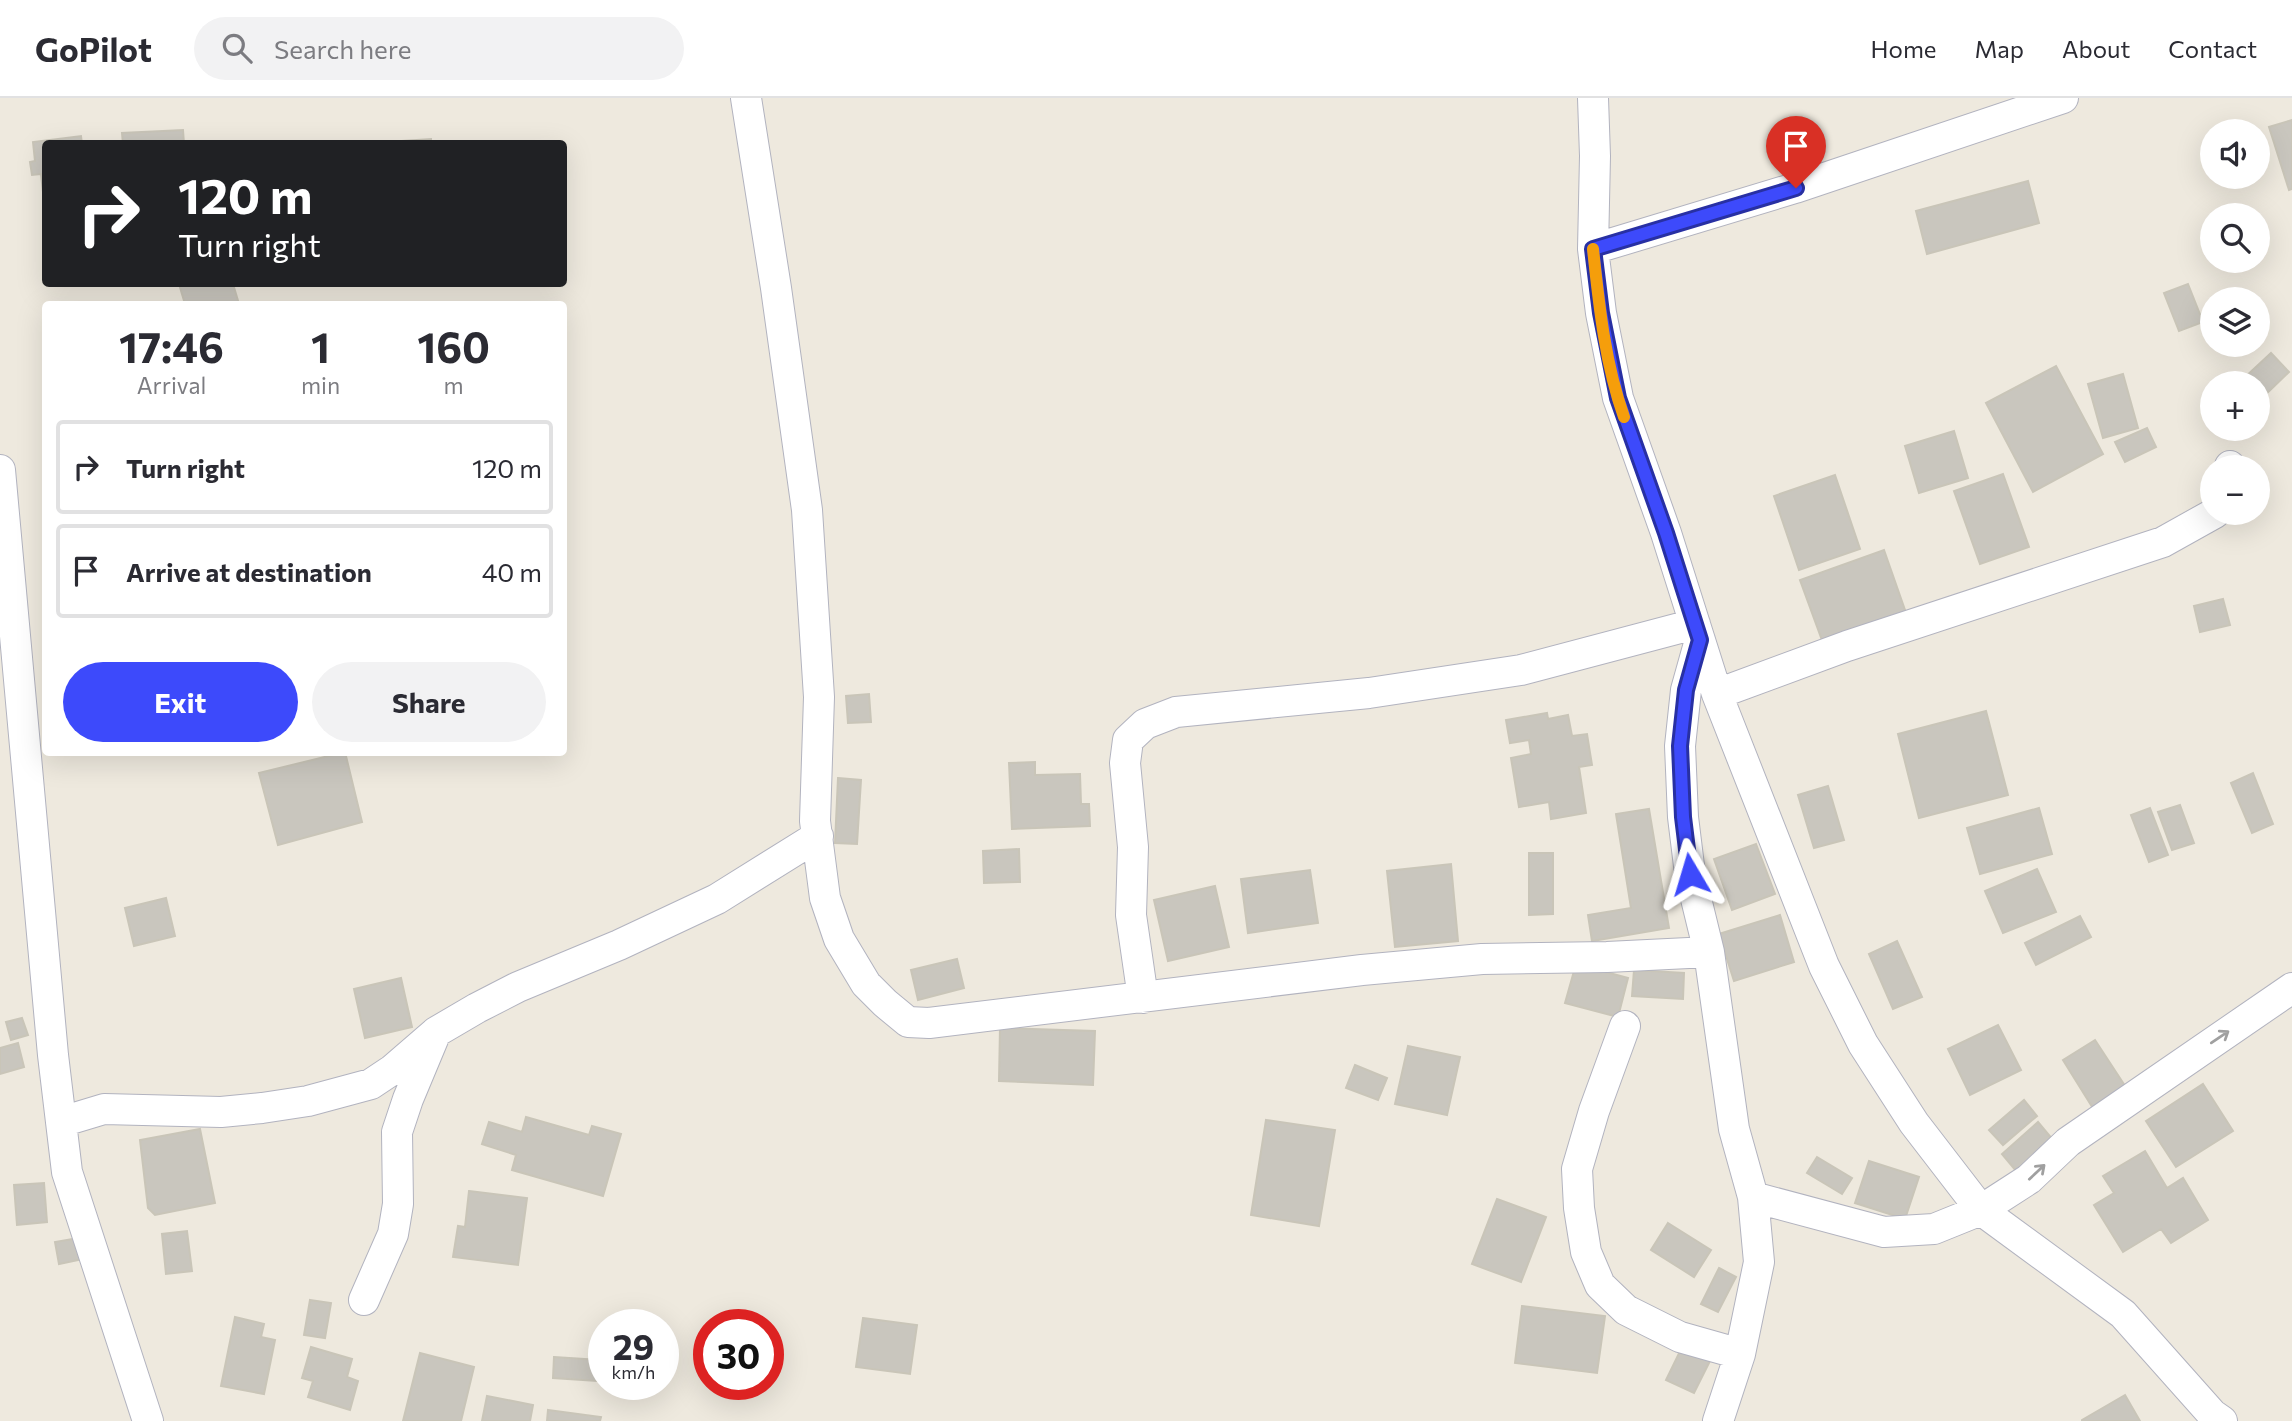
<!DOCTYPE html>
<html lang="en">
<head>
<meta charset="utf-8">
<style>
	body { margin:0; font-family:Commissioner,sans-serif; background:#f2f2f3; color:#2b2b33; height:100vh; display:flex; flex-direction:column; font-size:26px; white-space:nowrap }
	* { box-sizing:border-box; margin:0 }
	p { font-size:23px; color:#7c7c81 }
	.icon { flex:none; width:38px; height:38px; fill:none; stroke:currentColor; stroke-width:2; stroke-linecap:round; stroke-linejoin:round }
	.map { position:relative; flex:1; overflow:hidden }
	.side { position:absolute; left:42px; top:203px; width:525px; height:455px; display:flex; flex-direction:column; background:#fff; border-radius:7px; box-shadow:0 7px 28px #0002 }
	.side>* { flex:none }
	.banner { position:absolute; left:42px; top:42px; width:525px; height:147px; border-radius:7px; box-shadow:0 7px 28px #0002; background:#202124; color:#fff; overflow:hidden }
	.buttons { position:absolute; left:2200px; top:21px; display:grid; gap:14px }
	.buttons a { display:grid; place-items:center; width:70px; height:70px; border-radius:50%; background:#fff; box-shadow:0 7px 28px #0002; font-size:35px }
	.speed { position:absolute; left:588px; top:1211px; display:flex; gap:14px; font-size:35px; font-weight:700; text-align:center }
	.speed>* { display:grid; place-content:center; width:91px; height:91px; border-radius:50%; background:#fff; box-shadow:0 7px 28px #0002; line-height:1 }
	.speed small { font-size:18px; font-weight:400 }
	.speed .limit { border:10px solid #d22; background:#fff; color:#111 }
	.pin { position:absolute; display:grid; place-items:center; width:60px; height:60px; color:#fff; margin:-72px -30px; border-radius:50% 50% 50% 0; rotate:-45deg; box-shadow:0 0 7px #0007 }
	.pin .icon { rotate:45deg }
	.me { position:absolute; width:77px; margin:-38px; rotate:353deg; stroke-linejoin:round; filter:drop-shadow(0 0 5px #0008) }
	.turn { display:flex; align-items:center; gap:24px; height:147px; padding:0 21px; font-size:32px }
	.turn .icon { width:91px; height:91px; stroke-width:2.5 }
	.turn b { display:block; font-size:49px; line-height:60px }
	.eta { display:flex; justify-content:space-evenly; align-items:center; height:119px; text-align:center }
	.eta b { font-size:42px; font-weight:700; line-height:49px }
	.button { display:flex; gap:14px; margin-top:auto; padding:14px 21px }
	.button a { flex:1; height:80px; border-radius:42px; background:#3d4afb; color:#fff; font-size:28px; font-weight:700; line-height:80px; text-align:center }
	.button a+a { background:#f2f2f3; color:#2b2b33 }
	ul { padding:0; list-style:none }
	li { display:flex; align-items:center; gap:21px; height:94px; margin:0 14px 10px; padding:0 7px; border:4px solid #e1e1e2; border-radius:7px }
	li div { flex:1 }
	li b { display:block; font-size:26px }
	li em { font-style:normal }
	header { display:flex; align-items:center; gap:42px; box-sizing:border-box; height:98px; padding:0 35px; background:#fff; border-bottom:2px solid #e1e1e2 }
	header strong { font-size:33px }
	nav { display:flex; gap:38px; margin-inline-start:auto; font-size:24px }
	.search { width:490px; height:63px; background:#f2f2f3; display:flex; align-items:center; gap:18px; box-sizing:border-box; padding:0 24px; border-radius:38px; color:#7c7c81; font-size:26px }
	.map>svg:first-child { display:block }
</style>
</head>
<body>
<header>
<strong>GoPilot</strong>
<div class="search"><svg class="icon" aria-label="search" viewBox="0 0 24 24"><circle cx="10" cy="10" r="6"/><path d="M15 15l6 6"/></svg>Search here</div>
<nav><a>Home</a><a>Map</a><a>About</a><a>Contact</a></nav>
</header>
<div class="map">
<svg width="2292" height="1323" viewBox="0 0 2292 1323">
	<rect width="100%" height="100%" fill="#eee9de"/>
	<path fill="#c9c6be" stroke="#c9c5b8" stroke-width="2" d="M2292,22v69l-3,1 -20,-63z
		M183,32l1,14h-61l-1,-11z
		M81,38l1,8h-36v47l-3,1 -2,-18 -9,1 -2,-13 5,-1 -2,-19z
		M431,41v5h-44v-2z
		M2028,83l11,42 -112,31 -11,-43z
		M179,186h54l6,20h-54z
		M2188,186l15,38 -24,9 -15,-38z
		M2271,255l18,19 -28,27 -3,-4v-12h-11l-4,-4z
		M2056,268l47,88 -70,38 -47,-89z
		M2123,276l15,54 -35,10 -15,-54z
		M2147,330l9,19 -31,15 -10,-20z
		M1954,333l14,47 -49,15 -14,-47z
		M2003,376l26,73 -49,17 -26,-73z
		M1835,377l25,74 -61,21 -25,-74z
		M1884,452l22,63 -83,30 -23,-63z
		M2223,501l7,26 -30,7 -6,-26z
		M869,596l2,28 -23,1 -2,-27z
		M1986,613l22,84 -89,23 -21,-84z
		M1547,615l1,6 20,-4 4,21 15,-2 5,31 -13,2 7,46 -35,6 -2,-17 -30,5 -8,-49 20,-4 -2,-14 -19,3 -4,-23z
		M345,654l17,70 -84,23 -19,-72z
		M1035,664v13l45,-1 1,30h8l1,22 -78,3 -3,-66z
		M2253,675l20,51 -21,9 -21,-50z
		M838,680l23,2 -4,64 -22,-1z
		M1828,688l16,54 -30,8 -16,-53z
		M2180,707l14,38 -22,7 -14,-38z
		M2039,710l13,46 -72,20 -13,-46z
		M2150,710l18,47 -19,7 -18,-47z
		M1649,711l20,119 -77,13 -4,-26 43,-7 -15,-94z
		M1756,746l19,50 -43,16 -18,-51z
		M1019,751l1,33 -36,1 -1,-32z
		M1529,755h24v61l-24,1z
		M1451,766l7,77 -63,6 -8,-76z
		M2037,771l19,43 -53,21 -18,-42z
		M1310,772l8,53 -70,10 -7,-54z
		M1215,788l14,61 -61,14 -14,-61z
		M166,800l9,38 -41,10 -9,-38z
		M1780,817l14,47 -60,19 -15,-47z
		M2080,818l11,21 -55,28 -11,-22z
		M1897,843l25,56 -29,12 -24,-55z
		M957,861l7,29 -46,12 -7,-30z
		M1576,866l52,14 -10,39 -53,-14z
		M1634,872l50,3 -1,26 -51,-3z
		M401,880l11,49 -47,11 -11,-49z
		M22,920l6,17 -17,5 -5,-18z
		M1998,927l23,45 -51,25 -22,-46z
		M1000,930l95,3 -2,54 -94,-4z
		M2095,942l34,52 -33,21 -33,-53z
		M18,945l6,24 -24,7v-26z
		M1408,948l52,11 -13,58 -52,-11z
		M1355,967l32,13 -9,22 -32,-12z
		M2203,986l30,47 -57,36 -30,-46z
		M2024,1002l13,16 -34,29 -14,-15z
		M526,1019l63,18 3,-9 29,8 -18,62 -91,-26 4,-15 -34,-11 7,-22 33,10z
		M1266,1022l69,10 -16,96 -68,-11z
		M2038,1024l15,18 -36,32 -15,-18z
		M200,1031l15,74 -60,12 -7,-7 -8,-68z
		M2145,1053l22,37 16,-10 25,42 -37,23 -10,-14 -38,23 -29,-47 20,-12 -11,-17z
		M1817,1059l35,21 -10,16 -35,-21z
		M1869,1063l50,16 -14,42 -50,-16z
		M44,1085l3,39 -30,3 -3,-40z
		M469,1093l58,7 -9,67 -65,-8 5,-31 7,1z
		M1497,1101l49,18 -25,65 -49,-18z
		M1668,1125l43,27 -17,27 -43,-27z
		M187,1133l5,40 -26,3 -4,-40z
		M79,1140l4,21 -24,5 -4,-22z
		M1719,1170l17,9 -18,35 -17,-8z
		M310,1202l21,3 -6,35 -21,-3z
		M1522,1208l83,10 -8,57 -82,-10z
		M624,1215l39,12h-42z
		M235,1219l29,7 -3,13 14,3 -11,54 -43,-8z
		M863,1220l54,7 -7,49 -54,-7z
		M1683,1247l28,14 -17,34 -28,-13z
		M311,1249l41,12 -5,18 11,4 -8,29 -42,-13 5,-16 -11,-3z
		M420,1255l54,14 -13,54h-58z
		M554,1259l45,3 -2,21 -44,-3z
		M2125,1297l15,26h-58v-1z
		M487,1298l46,9 -3,16h-48z
		M548,1312l53,7 -1,4h-53z"/>
	<g fill="none" stroke-linecap="round" stroke-linejoin="round">
		<g stroke="#b2b3bf" stroke-width="32">
			<path id="street" d="M746,0l30,190 31,222 12,187 -4,124 10,77 14,41 27,45 19,19 23,19 21,1 433,-53 120,-11 125,-2 102,-5
				M1593,0l2,58 -2,93 8,64 17,85 48,135 51,161 107,272 39,78 51,79 67,87 142,104 89,100 10,7
				M1593,151l202,-61 268,-90
				M2230,369v-1
				M0,372l53,585 14,117 81,249
				M1700,542l-14,50 -6,56 3,71 7,57 19,78 25,177 19,68 6,65 -19,92 -22,67
				M1717,596l130,-48 316,-104 52,-29
				M1143,900l-12,-83 2,-68 -8,-84 3,-23 17,-16 31,-12 193,-19 152,-23 174,-46
				M1625,928l-31,85 -17,58 2,39 7,44 14,33 26,25 54,27 60,17
				M61,1024l43,-13 117,3 41,-4 46,-7 63,-17 21,-14 44,-38 41,-24 41,-21 101,-42 98,-46 101,-63
				M1753,1099l131,35 50,-3 47,-19 48,-31 39,-37 224,-154
				M364,1202l29,-66 5,-30 -1,-72 11,-33 28,-67"/>
		</g>
		<use href="#street" stroke="#fff" stroke-width="30"/>
	</g>
	<defs><path id="oneway-shaft" d="M-6 0H5M1.5-3L5.5 0L1.5 3" fill="none" stroke-width="1.6" stroke-linecap="round" stroke-linejoin="round" transform="scale(1.75)"/></defs>
	<g stroke="#a0a0a0">
		<use href="#oneway-shaft" transform="translate(2220 939) rotate(-34)"/>
		<use href="#oneway-shaft" transform="translate(2037 1074) rotate(-43)"/>
	</g>
	<g fill="none" stroke-linecap="round" stroke-linejoin="round">
		<g stroke="#2830a3" stroke-width="18">
			<path id="route" d="M1690,776l-7,-57 -3,-71 6,-56 14,-50 -34,-107 -48,-135 -17,-85 -8,-64 203,-61"/>
		</g>
		<use href="#route" stroke="#3d4afb" stroke-width="12"/>
		<path stroke="#f59e0b" stroke-width="12" d="M1593,151c6,56 12,115 31,168"/>
	</g>
</svg>
<div class="buttons">
<a><svg class="icon" aria-label="sound" viewBox="0 0 24 24"><path d="M4 9h4l5-4v14l-5-4H4zM17 9q2 3 0 6"/></svg></a>
<a><svg class="icon" aria-label="search" viewBox="0 0 24 24"><circle cx="10" cy="10" r="6"/><path d="M15 15l6 6"/></svg></a>
<a><svg class="icon" aria-label="layers" viewBox="0 0 24 24"><path d="M12 4l9 5-9 5-9-5zM3 14l9 5 9-5"/></svg></a>
<a>+</a>
<a>−</a>
</div>
<div class="speed"><div>29<small>km/h</small></div><div class="limit">30</div></div>
<div class="pin" style="left:1796px;top:90px;background:#d93025"><svg class="icon" aria-label="arrive" viewBox="0 0 24 24"><path d="M6 21V4h12l-3 4 3 4H6"/></svg></div>
<svg class="me" style="left:1690px;top:776px" viewBox="-20 -20 40 40"><path d="M0-17L14 15 0 8-14 15z" fill="#3d4afb" stroke="#fff" stroke-width="4"/></svg>
<div class="banner">
<div class="turn"><svg class="icon" aria-label="right" viewBox="0 0 24 24"><path d="M7 20v-9h11M14 6l5 5-5 5"/></svg><div><b>120 m</b>Turn right</div></div>
</div>
<section class="side">
<div class="eta">
<div><b>17:46</b><p>Arrival</p></div>
<div><b>1</b><p>min</p></div>
<div><b>160</b><p>m</p></div>
</div>
<ul>
<li><svg class="icon" aria-label="right" viewBox="0 0 24 24"><path d="M7 20v-9h11M14 6l5 5-5 5"/></svg><div><b>Turn right</b></div><em>120 m</em></li>
<li><svg class="icon" aria-label="arrive" viewBox="0 0 24 24"><path d="M6 21V4h12l-3 4 3 4H6"/></svg><div><b>Arrive at destination</b></div><em>40 m</em></li>
</ul>
<div class="button"><a>Exit</a><a>Share</a></div>
</section>
</div>
</body>
</html>
